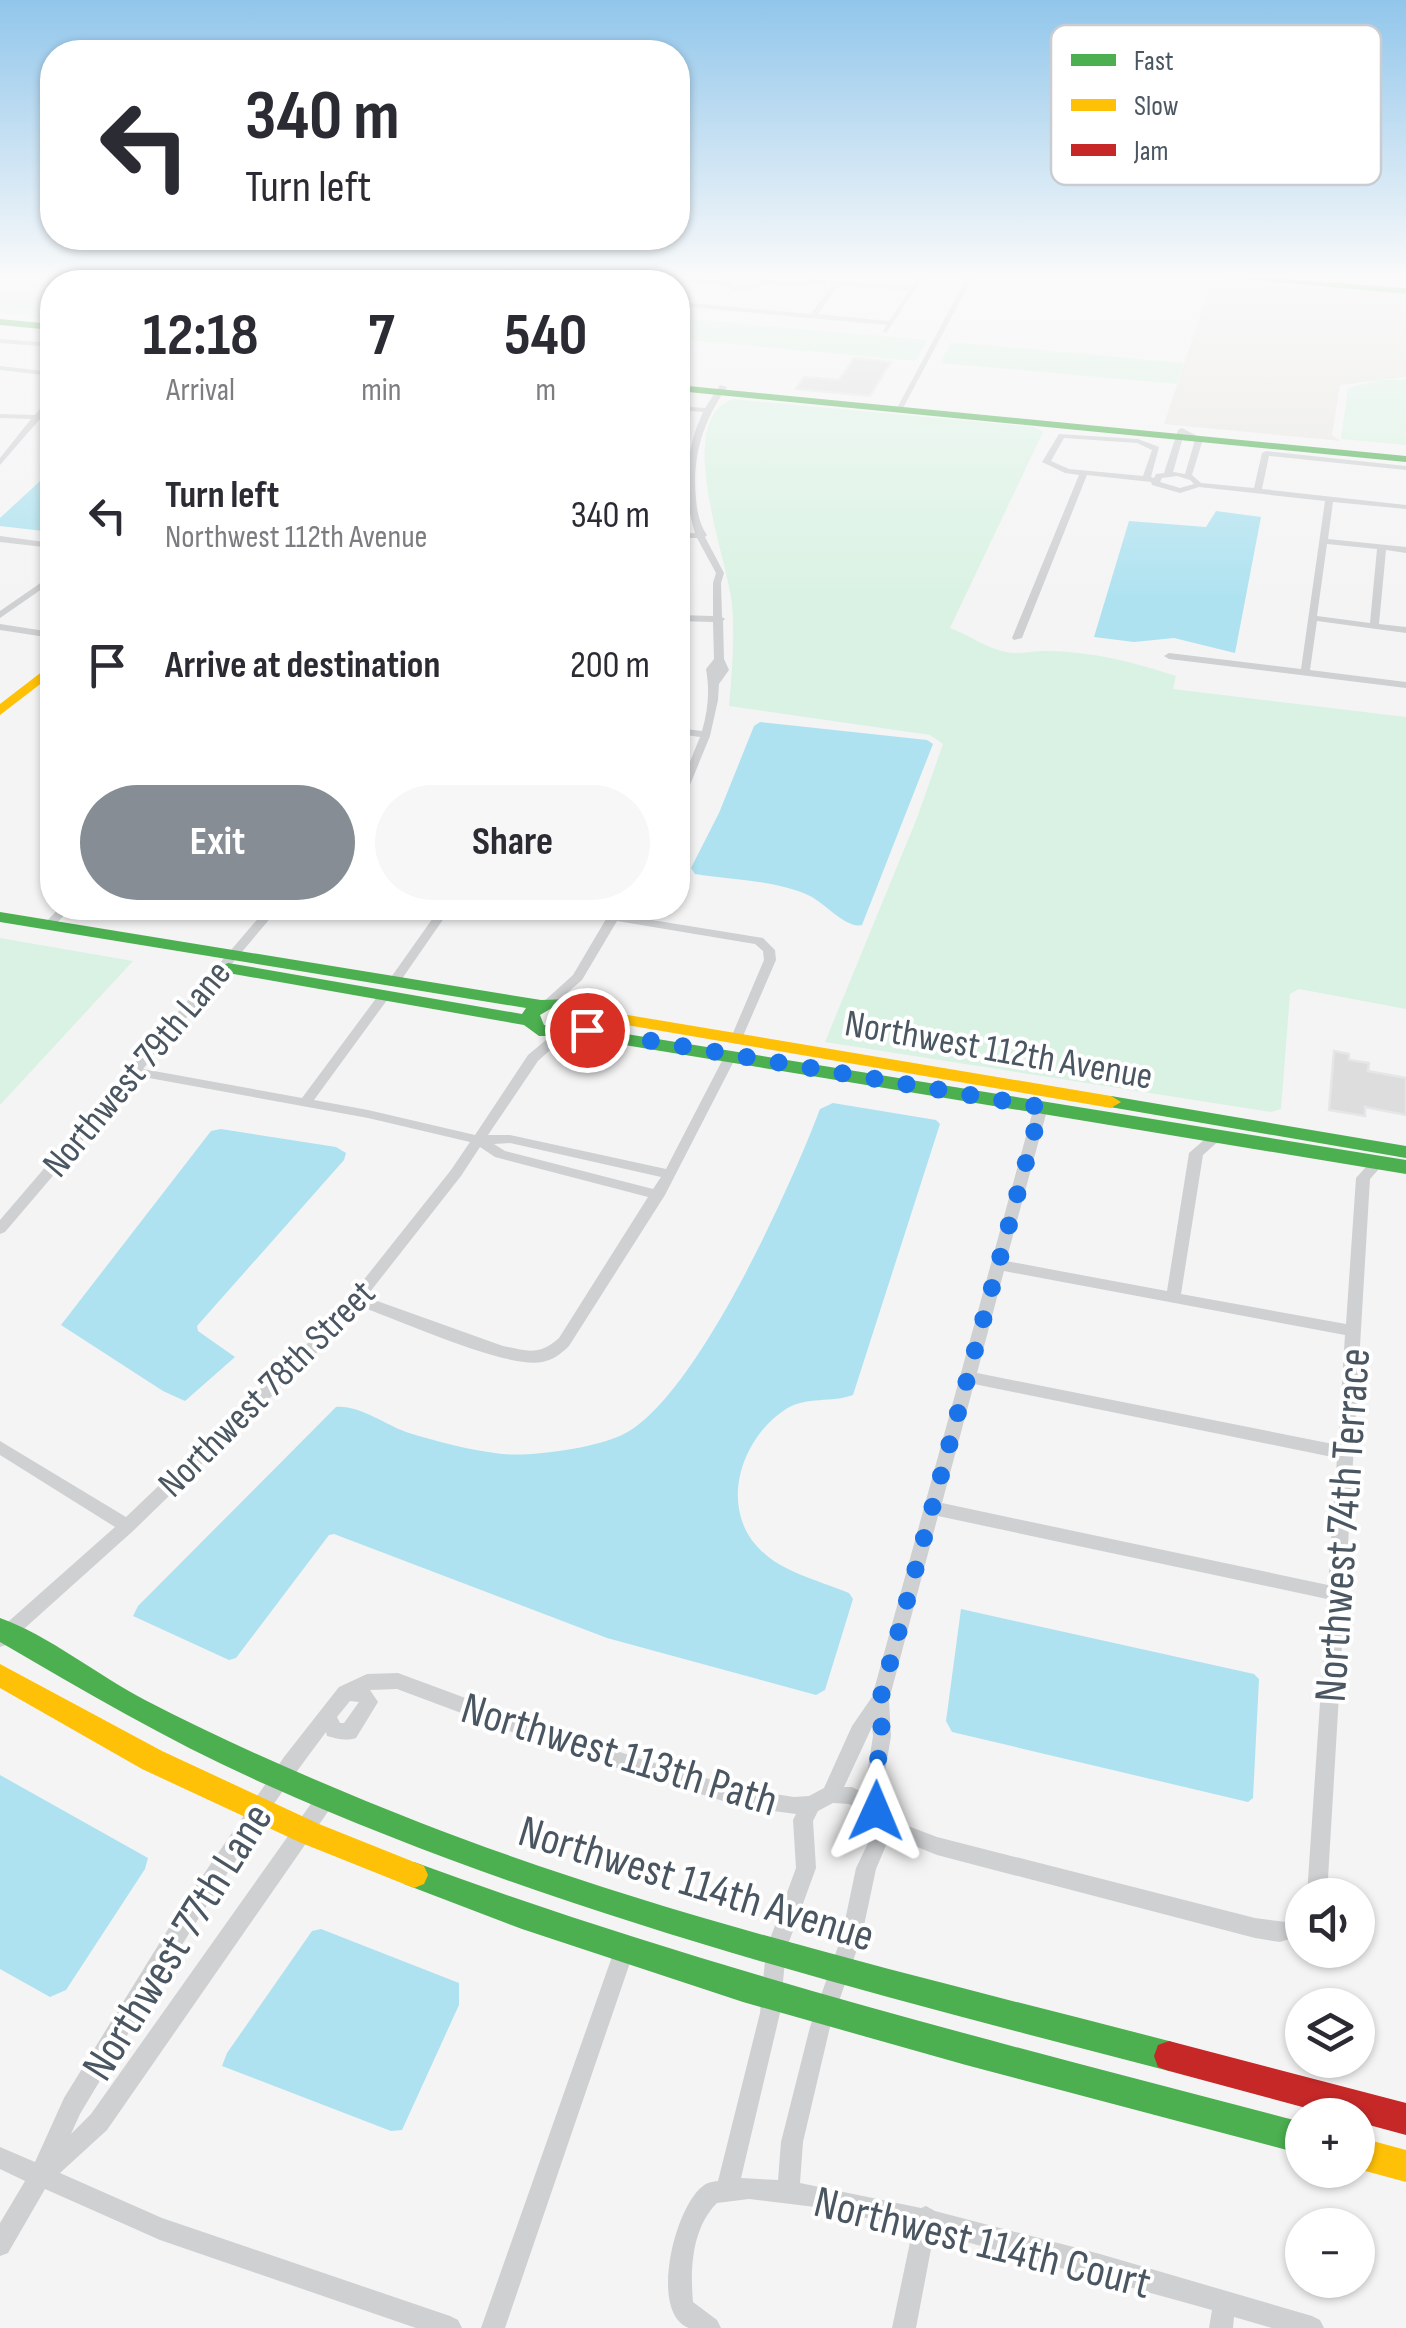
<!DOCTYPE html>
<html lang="en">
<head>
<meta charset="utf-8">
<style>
	body { margin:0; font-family:"Sofia Sans Condensed",sans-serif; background:#f7f7f7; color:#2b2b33; height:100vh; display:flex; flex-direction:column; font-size:38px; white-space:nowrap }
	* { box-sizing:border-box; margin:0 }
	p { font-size:32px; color:#7c7c81 }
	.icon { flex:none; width:55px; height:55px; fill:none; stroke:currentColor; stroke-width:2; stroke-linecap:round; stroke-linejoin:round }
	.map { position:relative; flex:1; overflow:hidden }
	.panel { position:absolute; left:40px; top:270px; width:650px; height:650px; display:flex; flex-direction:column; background:#fff; border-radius:40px; box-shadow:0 2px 8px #0004 }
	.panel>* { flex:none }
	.guide { position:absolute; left:40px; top:40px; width:650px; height:210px; border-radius:40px; box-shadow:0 2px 8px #0004; background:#fff; color:#2b2b33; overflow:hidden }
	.buttons { position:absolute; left:1285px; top:1878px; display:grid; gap:20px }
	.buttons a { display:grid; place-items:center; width:90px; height:90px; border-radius:50%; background:#fff; box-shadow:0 2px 8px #0004; font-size:50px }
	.pin { position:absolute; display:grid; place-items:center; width:85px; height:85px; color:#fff; margin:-42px; border:5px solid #fff; border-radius:50%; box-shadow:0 2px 10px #0007 }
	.me { position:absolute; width:110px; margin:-55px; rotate:1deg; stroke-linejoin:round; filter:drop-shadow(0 0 8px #0008) }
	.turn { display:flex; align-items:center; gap:35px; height:210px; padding:0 40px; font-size:45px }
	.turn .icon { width:130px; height:130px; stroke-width:2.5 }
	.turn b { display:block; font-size:70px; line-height:85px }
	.eta { display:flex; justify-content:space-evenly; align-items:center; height:170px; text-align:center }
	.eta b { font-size:60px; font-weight:700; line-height:70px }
	.primary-button { display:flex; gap:20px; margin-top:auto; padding:20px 40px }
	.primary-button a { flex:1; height:115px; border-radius:60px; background:#868d94; color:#fff; font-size:40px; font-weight:700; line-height:115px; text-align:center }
	.primary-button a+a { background:#f7f7f7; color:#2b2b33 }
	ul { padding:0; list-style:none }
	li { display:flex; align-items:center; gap:30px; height:150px; padding:0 40px }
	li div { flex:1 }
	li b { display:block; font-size:38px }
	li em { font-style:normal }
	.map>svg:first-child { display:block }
</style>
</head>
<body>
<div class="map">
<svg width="1406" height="2328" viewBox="0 0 1406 2328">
	<rect width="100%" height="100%" fill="#f4f4f4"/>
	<path fill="#e8e7e3" d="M1231,279l175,16v82l-66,8 -8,50 9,6 -177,-17 46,-138 18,3z"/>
	<path fill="#d9f2e3" d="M0,275h75l-1,5 45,-5 84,7h-151v37l-52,-6z
		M678,318l250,22 -13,21 -237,-22z
		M951,342l233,21 -7,21 -237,-21z
		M1379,380h27v65l-65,-6 7,-51z
		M733,399l301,28 9,5 -93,196c20,7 35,20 56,24 14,3 26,-1 39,-1 45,0 89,11 131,25l-3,13 233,28v292l-107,-20 -9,5 -9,115 -10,3 -446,-70 92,-224 26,-74 -13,-9 -201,-29c3,-34 6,-67 3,-102 -4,-44 -60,-184 1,-205z
		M0,938l133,23 -133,144z"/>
	<path fill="#aee2f0" d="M52,470v62l-52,-6v-8z
		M1216,511l45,6 -26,136 -61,-15 -40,4 -40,-5 35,-116 77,6z
		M760,722l167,18 6,4 -71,181c-16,4 -36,-21 -52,-29 -33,-16 -80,-16 -115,-22l-4,-6 28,-55 35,-87z
		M833,1103l103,17 4,4 -87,271c-21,8 -46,1 -67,14 -48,31 -69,105 -21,145 21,19 58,28 84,39l4,6 -28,91 -9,5 -209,-57 -273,-104 -5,1 -93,123 -7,2 -96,-44 5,-10 198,-199c23,-2 48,17 70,25 32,10 63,18 96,22 29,3 93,-6 120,-19 73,-34 169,-249 198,-326z
		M221,1129l115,18 10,6 -2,7 -147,166 1,5 37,26 -50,44 -22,-10 -102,-66 150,-194z
		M961,1609l293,65 5,5 -6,119 -5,4 -296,-70 -6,-11z
		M0,1775l148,83 -3,11 -79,121 -16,7 -50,-28z
		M321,1929l138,54v22l-57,125 -11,1 -169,-65 5,-13 85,-122z"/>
	<path fill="#ddddde" stroke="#e5e6e7" stroke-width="2.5" d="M854,358l37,4 -21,34 -74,-7 8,-12 35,3z
		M1334,1051l15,3v6l20,3 -1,8 38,7v37l-41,-8v9l-36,-6z"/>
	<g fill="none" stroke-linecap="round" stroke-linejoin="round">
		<path fill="#ced0d2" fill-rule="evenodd" d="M576,275h6l-8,7h-6z
			M655,275c21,2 42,5 63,5 9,1 14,-5 22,-5 25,0 44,13 69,4l102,8 8,-12h6l-39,58 -3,-2 4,-6 -209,-19v-4l133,12 21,-29 -22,-2 -11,4 -36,-3 -4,4 -23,3 -12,-6 -71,-7zM738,278l21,3 -4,4 -18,2 -7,-4zM839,285l70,6 -20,30 -71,-7z
			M968,275h6l-72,135 -7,2z
			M1390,275h16v3z
			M0,339l52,4v4l-52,-4z
			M0,366l52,6v4l-52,-6z
			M720,385l7,2c-24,34 -35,69 -31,112 1,12 4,27 11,36l-2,2 19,36 -3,10 1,34 3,2 -2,2 1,38 5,11 -10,14 -1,16 -8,36 -27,66 -5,3v-14l22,-54 -22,-3v-6l24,3c6,-21 8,-40 4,-62l8,-10 -1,-37 -35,-1v-6l35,1v-33l3,-10 -19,-35h-19v-4l17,-1c-13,-41 -10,-82 8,-121l-25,-2v-4l27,2z
			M49,397h3v6l-9,12 9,1v4h-13l-39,45v-7l31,-39 -31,-1v-4l35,1z
			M1182,428l21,11 -11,36 9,8 53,5 8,-35 4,-2 140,15v4l-137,-14 -7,33 144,16v4l-73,-7 -5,37 78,8v6l-20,-3 -7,74 27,3v6l-89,-12 -7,49 96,12v6l-237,-29 -5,-3 5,-3 132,16 24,-168 -126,-14 -19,6 -28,-8 -1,-3 -64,-7 -65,163 -8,2 -2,-2 67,-163 -14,-2 -23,-11 17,-28 79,5 21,8 -8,30 3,1 2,-4 8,-1 14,-43zM1184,434l11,6 -10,34 -12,-2zM1064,438l73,5 15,7 -9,26 -74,-7 -18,-8zM1177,476l13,4 4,4 -14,4 -20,-6 2,-4zM1327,544l50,5 -7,74 -53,-7z
			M0,536l52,7v5l-52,-6z
			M52,575v7l-52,36v-7z
			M0,624l52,8v6l-52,-8z
			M59,908h12l-17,18h-8l-2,-2 2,-2z
			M267,908h12l-136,161 159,29 78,-105 4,-1 6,4 -76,104 54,10 107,25 53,-80 31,-26 4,-1 6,4 -2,3 -29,26 -50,74h22l156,34 59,-114 6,-4 6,4 -72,140 -96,151c-8,8 -16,14 -27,16 -36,7 -143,-42 -183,-56l-18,23 -208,202 -127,114 -6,2v-18l115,-102 -115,-72v-14l126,76 205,-196 120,-151 19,-28 -102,-24 -230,-42 -133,156 -5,2v-14zM510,1143l151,34 -8,12 -148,-38 -11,-7zM480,1147l15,10 153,40 -89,141c-20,18 -32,13 -56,8l-137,-49 95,-121z
			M440,908h11l-54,78h-8l-2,-3z
			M554,908h24l32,5 4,-5h10l-3,7 142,23 12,12 1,10 -36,83 -4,1 -6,-4 34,-80 -1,-9 -8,-7 -138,-23 -35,59 -30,26 -4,1 -6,-4 31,-28 33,-56 -46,-8z
			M1041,1103l7,4 -42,154 161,30 22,-138 22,-19 5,-1 7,4 -20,18 -22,139 165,30 10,-146 17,-19 5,-1 7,4 -15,17 -43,716h-20l20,-296 -389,-83 -49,184 2,36 -9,54 4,23 22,13 29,11 318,81 31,4 16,-9v22l-22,7 -25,-4 -318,-83 -47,-19 -14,33 -14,66 -32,92 -27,115 -3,41 121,25 5,-2 9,5 165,43 212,62 8,4 4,8h-52l-38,-11 -1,11h-24l3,-18 -278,-77 -18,95h-24l21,-100 -98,-21 -66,-8 -32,4c-25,25 -27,65 -24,99l24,18 4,8c-9,0 -24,0 -32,0 -41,-15 -14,-122 14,-142 5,-4 8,-4 15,-5l42,-168 6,-63 30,-82 -3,-48 3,-6 -53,-7 -102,-31 -105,-35 -139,-52 -27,1 8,12 -22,36c-10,3 -19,1 -29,-2l-1,-4c-92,121 -168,252 -246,382l-9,20 20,-20 229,-323 7,-3 7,3 3,6 -3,6 -227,327 -47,43 102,45 288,98 8,4 4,8h-46l-256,-88 -115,-51 -37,64 -8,3v-33l25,-42 -25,-12v-22l35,15 29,-64 122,-198 98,-143 55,-70 28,-13 31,-1 138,51 105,35 102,30 51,8 15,-1 15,-8 28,-62 20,-29 162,-590zM1004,1271l341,64 -7,110 -361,-72zM974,1384l363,74 -9,127 -386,-82zM350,1701l9,1 -15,21h-4l-3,-6zM872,1727l1,9 -9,57 -12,-6h-8zM833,1803l16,1 19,11 3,22 -15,31 -14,67 -32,92 -29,115 -3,38 -37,-2 39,-165 6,-63 30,-82 -3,-47 5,-10z
			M624,1941l7,3 3,7 -129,377h-24l133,-377 3,-7z"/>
		<path fill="#4caf50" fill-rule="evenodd" d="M515,275h10l-9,7h-9z
			M1194,275h37l175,13v6z
			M0,319l52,5v6l-52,-5z
			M678,385l728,71v6l-728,-71z
			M0,912l541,88 31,-1 17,13v9l-6,6 823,133v14l-836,-138h-31l-15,-11 -296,-52 -9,-5 9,-5 294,51 4,-6 -526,-86zM552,1008h10l9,6v5l-12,7 -15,-1 -4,-10z
			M1111,1096l295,50v12l-302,-52 -3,-4z
			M0,1618c48,17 99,58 145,82 89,46 182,86 276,123 242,94 497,153 748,218l11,4 4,11 -4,11 -11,4c-305,-79 -613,-157 -902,-286 -93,-41 -180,-92 -267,-143z
			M414,1862c290,107 589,182 888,260v32l-336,-89 -223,-63 -221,-73 -118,-45 -4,-9 4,-9z"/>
		<path fill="#ffc107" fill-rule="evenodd" d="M52,664v11l-52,40v-11z
			M580,1007l531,89 10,6 -10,6 -537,-92 -3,-4 3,-4z
			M0,1664l162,87 157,73 105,42 4,9 -4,9 -10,4 -115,-46 -157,-73 -142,-81z
			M1358,2137l48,13v32l-48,-13z"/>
		<path fill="#c62828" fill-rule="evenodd" d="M1169,2041l237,62v32l-48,-13v-7h-26l-163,-44 -11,-4 -4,-11 4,-11z"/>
	</g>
	<linearGradient id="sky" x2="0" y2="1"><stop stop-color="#91c6eb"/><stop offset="0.46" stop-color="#fafafa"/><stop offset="1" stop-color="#fafafa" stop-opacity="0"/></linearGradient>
	<rect width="1406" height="601" fill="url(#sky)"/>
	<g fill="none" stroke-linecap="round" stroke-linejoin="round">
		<path stroke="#1a73e8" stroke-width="18" stroke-dasharray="0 32.4" d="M587,1030l454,77 -161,593 2,36 -9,54 3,21"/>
	</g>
	<g text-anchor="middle" stroke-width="8" stroke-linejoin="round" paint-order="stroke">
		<g font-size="38" fill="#4a5661" stroke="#fff">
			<text transform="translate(999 1049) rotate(10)" y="13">Northwest 112th Avenue</text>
			<text transform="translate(136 1068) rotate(-50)" y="13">Northwest 79th Lane</text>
			<text transform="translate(266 1388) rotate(-45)" y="13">Northwest 78th Street</text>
		</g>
		<g font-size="45" fill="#4a5661" stroke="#fff">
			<text transform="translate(1341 1525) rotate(-86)" y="16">Northwest 74th Terrace</text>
			<text transform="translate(620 1753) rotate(17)" y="16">Northwest 113th Path</text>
			<text transform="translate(697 1882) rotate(17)" y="16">Northwest 114th Avenue</text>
			<text transform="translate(176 1941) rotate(-58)" y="16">Northwest 77th Lane</text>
			<text transform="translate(983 2241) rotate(14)" y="16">Northwest 114th Court</text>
		</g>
	</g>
	<rect x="1051" y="25" width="330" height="160" rx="15" fill="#fff" stroke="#c9ccd0" stroke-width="2.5"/>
	<rect x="1071" y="54" width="45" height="12" fill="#4caf50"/>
	<rect x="1071" y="99" width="45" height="12" fill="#ffc107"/>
	<rect x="1071" y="144" width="45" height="12" fill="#c62828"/>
	<g font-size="28" fill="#4a5661">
		<text x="1134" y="70">Fast</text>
		<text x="1134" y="115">Slow</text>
		<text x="1134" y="160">Jam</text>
	</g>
</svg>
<div class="buttons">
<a><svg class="icon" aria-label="sound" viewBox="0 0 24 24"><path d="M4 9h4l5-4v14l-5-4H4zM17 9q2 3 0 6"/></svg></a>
<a><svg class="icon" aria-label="layers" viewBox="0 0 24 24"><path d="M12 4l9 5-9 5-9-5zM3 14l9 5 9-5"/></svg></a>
<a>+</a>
<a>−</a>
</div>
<div class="pin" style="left:587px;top:1030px;background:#d93025"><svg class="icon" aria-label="arrive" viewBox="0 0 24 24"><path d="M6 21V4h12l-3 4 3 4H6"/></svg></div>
<svg class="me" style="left:876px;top:1811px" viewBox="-20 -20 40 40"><path d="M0-17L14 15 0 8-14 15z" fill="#1a73e8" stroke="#fff" stroke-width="4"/></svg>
<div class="guide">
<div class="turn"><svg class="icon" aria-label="left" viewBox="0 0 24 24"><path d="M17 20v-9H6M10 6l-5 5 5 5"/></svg><div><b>340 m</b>Turn left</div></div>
</div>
<section class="panel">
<div class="eta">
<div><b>12:18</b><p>Arrival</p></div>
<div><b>7</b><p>min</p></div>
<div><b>540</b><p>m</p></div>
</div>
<ul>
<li><svg class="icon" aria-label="left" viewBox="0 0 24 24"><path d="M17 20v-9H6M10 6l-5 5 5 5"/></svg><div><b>Turn left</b><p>Northwest 112th Avenue</p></div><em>340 m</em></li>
<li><svg class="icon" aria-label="arrive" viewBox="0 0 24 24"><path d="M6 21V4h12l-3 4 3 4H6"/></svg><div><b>Arrive at destination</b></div><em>200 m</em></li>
</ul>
<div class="primary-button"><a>Exit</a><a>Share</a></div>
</section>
</div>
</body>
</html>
